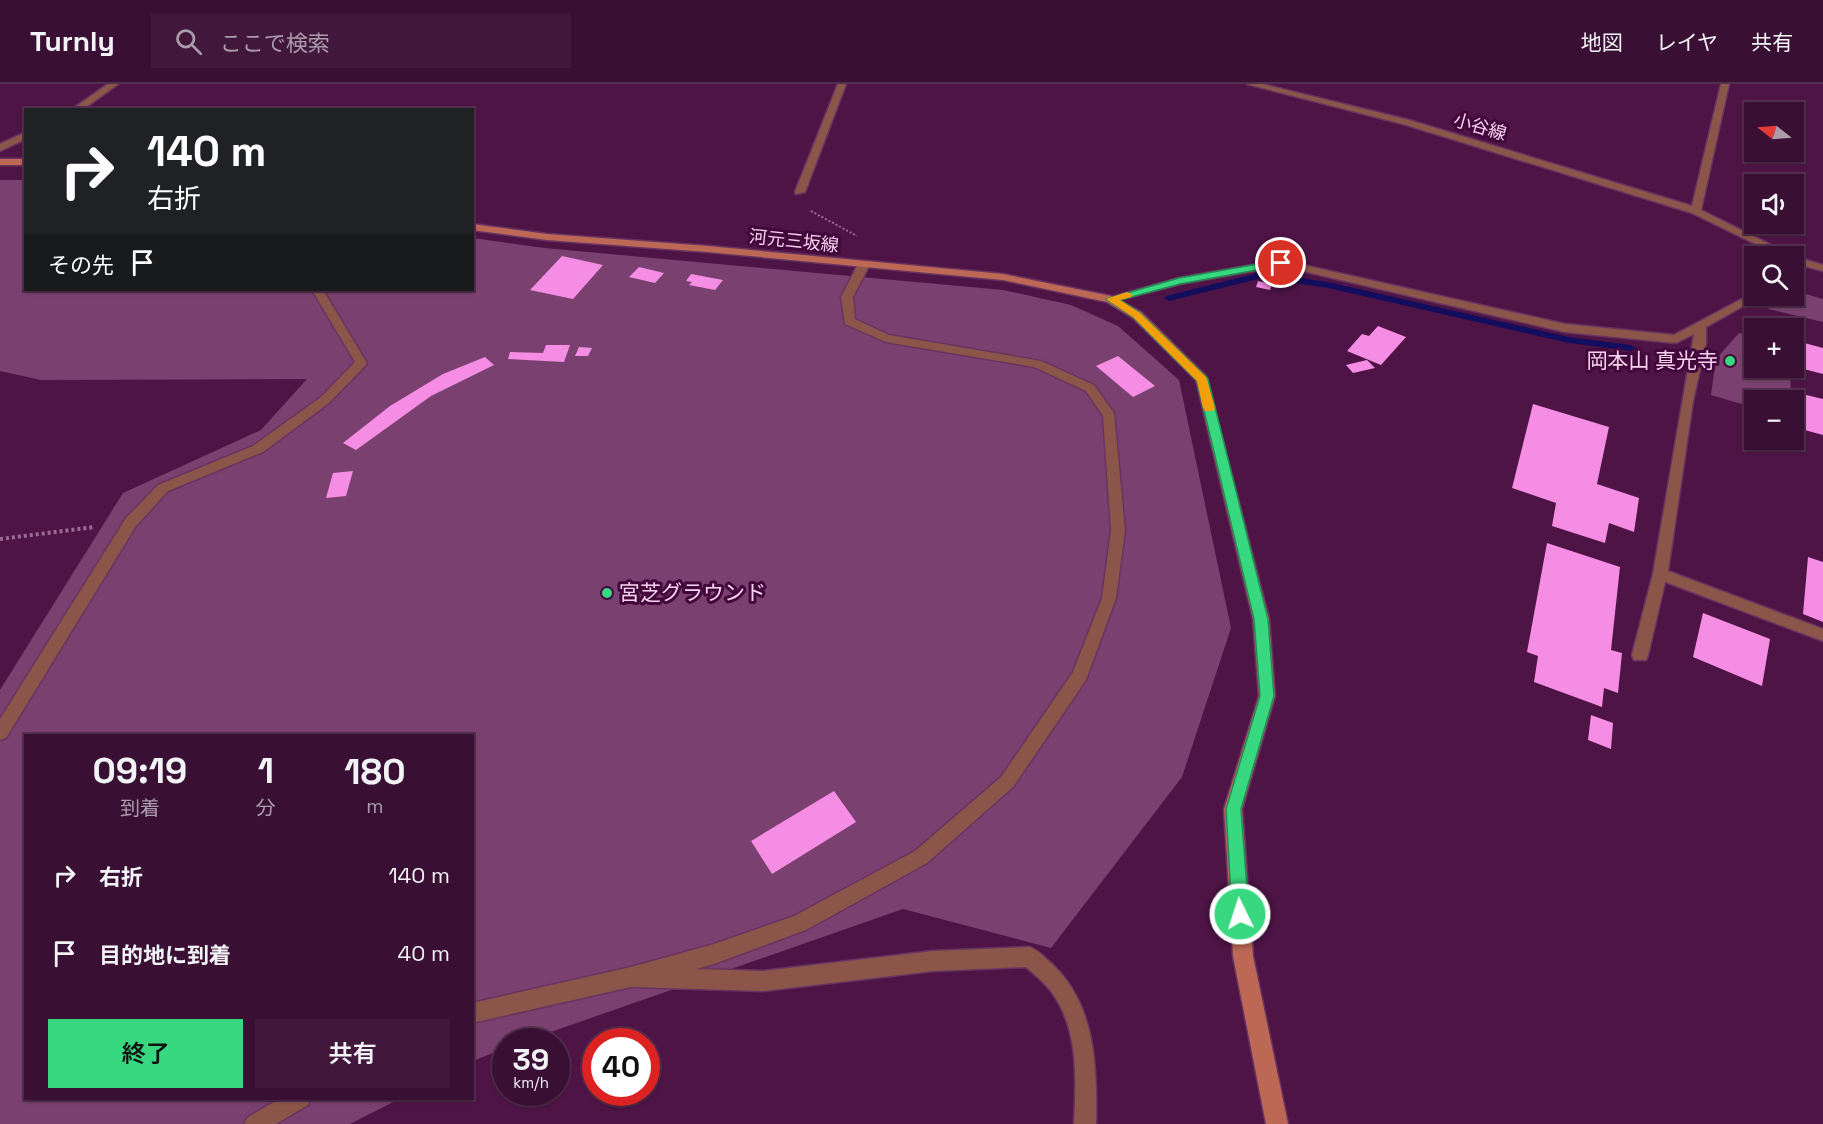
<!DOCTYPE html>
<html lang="ja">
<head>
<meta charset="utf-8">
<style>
	body { margin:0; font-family:"Space Grotesk","Noto Sans JP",sans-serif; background:#41183c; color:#f1f3f6; height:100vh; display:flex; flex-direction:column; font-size:22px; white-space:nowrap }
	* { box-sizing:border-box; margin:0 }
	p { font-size:20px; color:#ab9cac }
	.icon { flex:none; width:33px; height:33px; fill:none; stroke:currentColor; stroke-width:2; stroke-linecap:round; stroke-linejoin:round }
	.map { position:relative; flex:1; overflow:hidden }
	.drawer { position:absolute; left:24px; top:650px; width:450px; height:366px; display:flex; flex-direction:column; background:#3a0f34; border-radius:0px; box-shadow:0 2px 4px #0004,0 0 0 2px #542f4f }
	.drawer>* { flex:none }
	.guide { position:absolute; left:24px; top:24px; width:450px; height:183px; border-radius:0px; box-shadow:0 2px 4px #0004,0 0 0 2px #542f4f; background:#202124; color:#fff; overflow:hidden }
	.needle { width:39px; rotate:287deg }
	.fabs { position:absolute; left:1744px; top:18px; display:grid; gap:12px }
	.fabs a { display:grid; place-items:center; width:60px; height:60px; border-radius:0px; background:#3a0f34; box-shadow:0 2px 4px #0004,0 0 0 2px #542f4f; font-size:30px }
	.speed { position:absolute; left:492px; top:944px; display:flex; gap:12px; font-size:30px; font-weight:700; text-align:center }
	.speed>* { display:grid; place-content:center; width:78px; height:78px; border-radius:50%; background:#3a0f34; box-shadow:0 2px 4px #0004,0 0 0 2px #542f4f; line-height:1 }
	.speed small { font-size:15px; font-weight:400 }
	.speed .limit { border:9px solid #d22; background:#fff; color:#111 }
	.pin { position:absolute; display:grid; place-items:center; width:51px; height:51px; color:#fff; margin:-26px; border:3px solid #fff; border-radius:50%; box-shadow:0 2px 6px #0007 }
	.me { position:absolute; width:66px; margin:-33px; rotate:356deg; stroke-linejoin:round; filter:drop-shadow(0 0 4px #0008) }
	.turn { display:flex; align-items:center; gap:21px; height:126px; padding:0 24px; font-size:27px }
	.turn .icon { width:78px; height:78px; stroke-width:2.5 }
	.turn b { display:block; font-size:42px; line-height:51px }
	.then { display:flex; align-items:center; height:57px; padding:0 24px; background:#0003; gap:12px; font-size:22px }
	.eta { display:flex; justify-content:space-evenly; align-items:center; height:102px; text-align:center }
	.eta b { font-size:36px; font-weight:600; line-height:42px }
	.primary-button { display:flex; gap:12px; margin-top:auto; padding:12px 24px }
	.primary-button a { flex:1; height:69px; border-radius:0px; background:#38d880; color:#111; font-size:24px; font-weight:600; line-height:69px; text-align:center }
	.primary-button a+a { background:#41183c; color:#f1f3f6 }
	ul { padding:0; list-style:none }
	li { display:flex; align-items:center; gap:18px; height:78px; padding:0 24px }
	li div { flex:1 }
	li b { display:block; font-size:22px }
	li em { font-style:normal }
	header { display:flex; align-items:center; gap:36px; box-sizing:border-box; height:84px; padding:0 30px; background:#3a0f34; border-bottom:2px solid #542f4f }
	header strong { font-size:28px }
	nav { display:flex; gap:33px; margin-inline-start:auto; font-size:21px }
	.search { width:420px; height:54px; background:#41183c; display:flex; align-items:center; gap:15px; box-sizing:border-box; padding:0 21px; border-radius:0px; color:#ab9cac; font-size:22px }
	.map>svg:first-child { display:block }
</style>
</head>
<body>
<header>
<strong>Turnly</strong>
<div class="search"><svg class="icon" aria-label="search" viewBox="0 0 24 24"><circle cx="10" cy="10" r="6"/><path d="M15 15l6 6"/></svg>ここで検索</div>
<nav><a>地図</a><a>レイヤ</a><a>共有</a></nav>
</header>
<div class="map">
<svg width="1823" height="1040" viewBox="0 0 1823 1040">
	<rect width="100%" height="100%" fill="#4e1446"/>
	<path fill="#7a4170" d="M0,96h25l1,110h446l1,-52 71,10 459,42 68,15 47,21 61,54 52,248 -49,149 -131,171 -148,-39 -378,132h-19l-1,7 -32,13 -1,-326h-446v363h375l-51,26h-350v-434l123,-197 138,-63 46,-51 -266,1 -41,-9z
		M1795,207l28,8v23l-55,-13 19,-13h7z
		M1739,249l16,5v30h35l1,32h-36v8l-44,-13 5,-36z"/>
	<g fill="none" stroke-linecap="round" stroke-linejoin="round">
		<path fill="#130d5d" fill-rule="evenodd" d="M1262,188l66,10 241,55 62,8 5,3 -5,3 -62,-8 -241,-55 -66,-10 -93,23 -5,-3 2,-2z"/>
	</g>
	<path fill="#f68de4" d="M562,172l41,9 -30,34 -43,-9z
		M639,183l25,6 -9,10 -26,-6z
		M691,190l32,6 -8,10 -26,-5 3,-3 -6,-1z
		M1258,197l14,3 -2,6 -14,-3z
		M1378,242l28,11 -25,28 -34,-14 15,-17 7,2z
		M1797,257l26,7v26l-27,-7z
		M546,261h24l-6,17 -56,-3 2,-7 33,1z
		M579,263l13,1 -4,8h-13z
		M1118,272l37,30 -22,11 -37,-31z
		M485,273l9,8 -63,31 -75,54 -13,-7 47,-37 53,-32z
		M1367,276l8,8 -22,5 -7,-8z
		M1802,310l21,5v36l-22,-6z
		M1533,320l76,23 -12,57 42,14 -5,34 -25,-9 -4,20 -53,-17 4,-23 -44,-15z
		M353,387l-7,25 -20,2 7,-25z
		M1547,459l73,24 -9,83 11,3 -4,40 -14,-5 -2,19 -68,-25 4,-26 -11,-4z
		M1808,473l15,5v60l-20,-8z
		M1703,529l67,26 -8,47 -69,-29z
		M1591,631l22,8 -2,26 -23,-9z
		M834,707l22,31 -84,52 -21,-33z"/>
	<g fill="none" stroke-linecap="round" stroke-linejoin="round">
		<g stroke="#693361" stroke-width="3">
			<path id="lane" d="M838,0h8l-41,108 -9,2 -1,-2z
				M864,177l6,3 -17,33 2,22 34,16 152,26 53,24 20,28 11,117 -9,68 -30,82 -73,107 -86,76 -121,67 -92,34 -83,23 -159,36v-20l159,-36 83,-23 80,-28 121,-65 86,-74 72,-105 29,-74 9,-68 -8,-114 -17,-25 -52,-24 -148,-25 -41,-18 -4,-27 17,-33z
				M312,206h11l44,73 -2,3 -36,37 -66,49 -95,39 -32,35 -130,212 -6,2v-21l126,-201 32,-33 95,-39 68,-49 34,-35z
				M1660,484l7,6 -19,81 -2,5h-12l-2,-5 21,-81z
				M281,1014h30l-3,7 -32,19h-32l4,-7z"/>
		</g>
		<g stroke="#693361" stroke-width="3">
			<path id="street" d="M108,0h10l-36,26h-11z
				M1247,0h15l147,36 283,86 29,-122h8l-28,126 92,46 30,9v6l-29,-8v-7h-14l-88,-43 -289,-89z
				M26,48v7l-26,12v-7z
				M1281,176l284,64 109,11 81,-43v4h5l-1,1 -53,30v16l-13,58 -25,170 155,58v12l-168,-63 -2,-4 41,-240 -18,9 -111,-11 -284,-66 -101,18 -69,18 -6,-3 74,-21z
				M1030,863c9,4 15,11 22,17 44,41 45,104 44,160h-22c2,-42 5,-90 -19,-127 -7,-12 -19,-21 -29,-30l-93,4 -170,20 -132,-4 -7,-3 -3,-7 3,-7 7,-3 132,4 170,-20z"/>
		</g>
		<g stroke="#693361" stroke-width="3">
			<path id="secondary" d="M0,75h26v6h-26z
				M472,140l75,10 161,12 295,28 108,22 30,16 65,64 63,243 6,77 -33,113 11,147 35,168h-22l-33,-168 -9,-147 35,-113 -6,-77 -57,-239 -63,-62 -26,-16 -104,-22 -295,-28 -161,-12 -75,-10z"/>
		</g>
		<path stroke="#9b6b93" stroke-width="2" stroke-dasharray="2 2" stroke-linecap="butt" d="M811,127l46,25"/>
		<path stroke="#9b6b93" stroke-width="4" stroke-dasharray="3 3" stroke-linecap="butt" d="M0,455l95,-12"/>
		<use href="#lane" fill="#8b5649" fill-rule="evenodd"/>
		<use href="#street" fill="#8b5649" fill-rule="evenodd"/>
		<use href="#secondary" fill="#bd6855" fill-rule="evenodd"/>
	</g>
	<path fill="#38d880" stroke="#248c53" stroke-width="1.5" d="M1281,176l5,3 -1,2 -105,19 -60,16 20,13 68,66 60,240 6,77 -33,113 8,105 -3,5 -6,3 -5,-3 -3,-5 -6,-105 34,-113 -6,-77 -57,-238 -64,-64 -27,-18 73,-21z"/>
	<path fill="#f59e0b" d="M1127,208l6,3 -2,2 -11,3 20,13 66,64 9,31 -2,3h-8l-2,-3 -6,-27 -64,-64 -27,-18z"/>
	<g fill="#38d880" stroke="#42073b" stroke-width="2">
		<circle cx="1730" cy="277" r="6"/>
		<circle cx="607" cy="509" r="6"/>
	</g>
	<g text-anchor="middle" stroke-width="6" stroke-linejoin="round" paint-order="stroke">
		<g font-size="18" fill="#f7d3ef" stroke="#42073b">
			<text transform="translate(1480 43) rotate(16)" y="6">小谷線</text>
			<text transform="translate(794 157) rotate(6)" y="6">河元三坂線</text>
		</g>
		<g font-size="21" fill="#f7d3ef" stroke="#42073b" text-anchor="end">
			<text x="1718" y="284">岡本山 真光寺</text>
			<text x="619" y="516" text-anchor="start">宮芝グラウンド</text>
		</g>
	</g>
</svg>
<div class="fabs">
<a><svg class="needle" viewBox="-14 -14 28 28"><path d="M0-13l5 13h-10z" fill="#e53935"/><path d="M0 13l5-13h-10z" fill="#ab9cac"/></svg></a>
<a><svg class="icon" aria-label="sound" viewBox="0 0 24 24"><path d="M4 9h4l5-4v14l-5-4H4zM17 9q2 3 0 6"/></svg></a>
<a><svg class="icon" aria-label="search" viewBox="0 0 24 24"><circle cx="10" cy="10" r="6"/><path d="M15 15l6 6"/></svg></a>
<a>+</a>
<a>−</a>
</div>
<div class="speed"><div>39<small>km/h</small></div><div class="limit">40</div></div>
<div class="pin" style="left:1281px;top:179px;background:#d93025"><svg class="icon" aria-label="arrive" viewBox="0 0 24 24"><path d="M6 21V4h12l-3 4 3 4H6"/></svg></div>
<svg class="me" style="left:1240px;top:830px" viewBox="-20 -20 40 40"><circle r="17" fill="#38d880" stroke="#fff" stroke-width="3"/><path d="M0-11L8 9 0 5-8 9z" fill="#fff"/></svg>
<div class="guide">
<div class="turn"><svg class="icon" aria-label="right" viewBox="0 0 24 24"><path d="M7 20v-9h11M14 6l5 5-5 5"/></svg><div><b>140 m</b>右折</div></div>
<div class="then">その先<svg class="icon" aria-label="arrive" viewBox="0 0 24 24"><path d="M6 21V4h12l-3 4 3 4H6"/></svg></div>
</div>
<section class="drawer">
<div class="eta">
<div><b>09:19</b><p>到着</p></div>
<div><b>1</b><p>分</p></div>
<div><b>180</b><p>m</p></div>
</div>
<ul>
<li><svg class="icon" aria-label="right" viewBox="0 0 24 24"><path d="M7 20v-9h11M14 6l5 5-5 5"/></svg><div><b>右折</b></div><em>140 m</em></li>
<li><svg class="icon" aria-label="arrive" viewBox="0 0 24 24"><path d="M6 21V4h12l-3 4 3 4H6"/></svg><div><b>目的地に到着</b></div><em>40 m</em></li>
</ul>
<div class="primary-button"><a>終了</a><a>共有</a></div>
</section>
</div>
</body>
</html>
